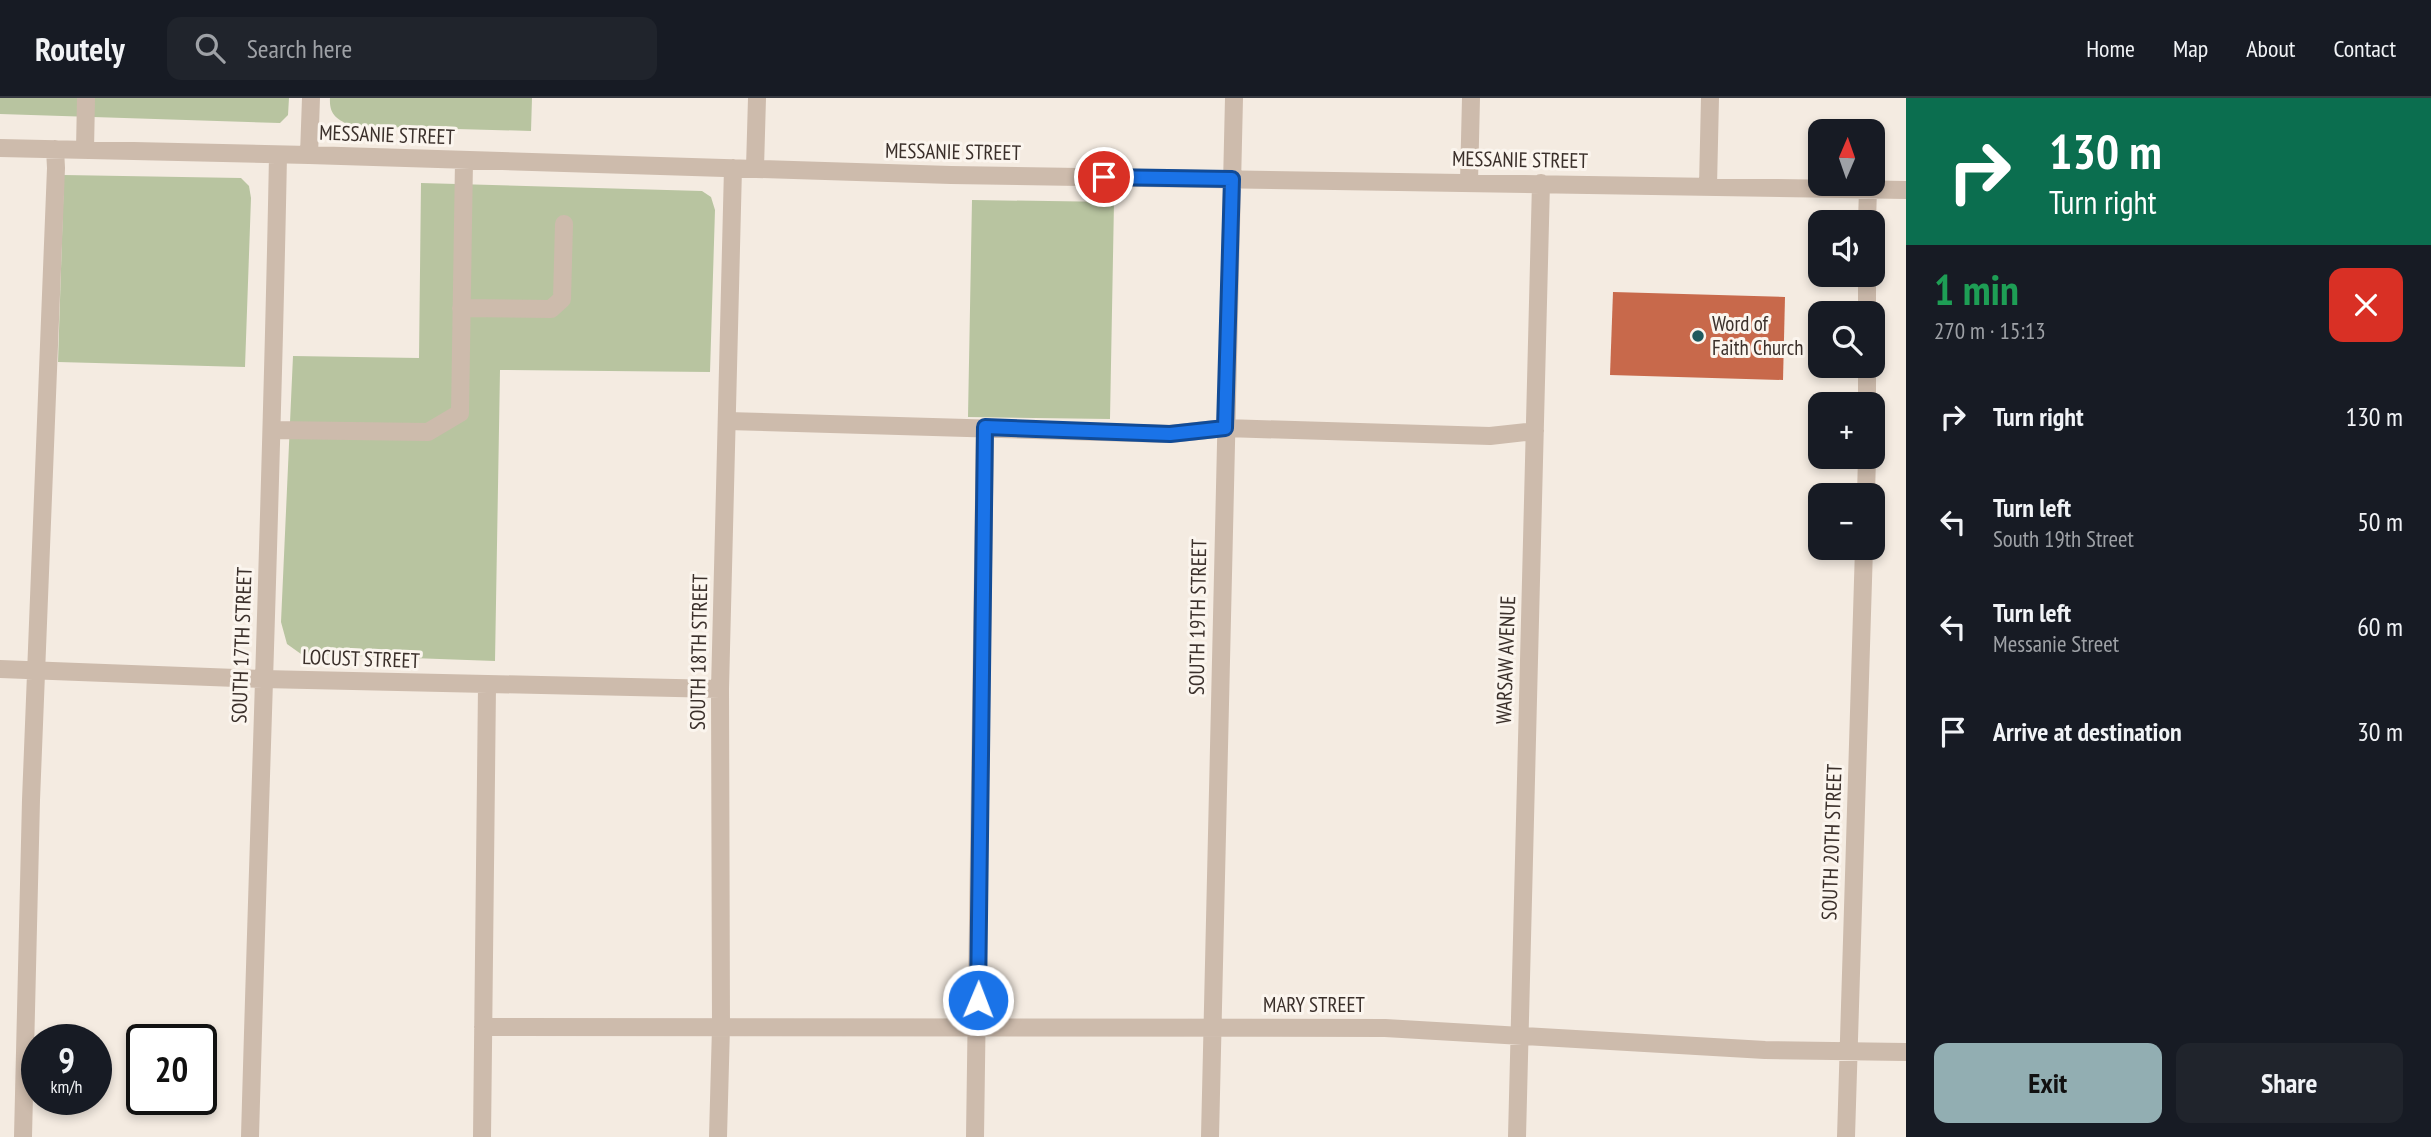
<!DOCTYPE html>
<html lang="en">
<head>
<meta charset="utf-8">
<style>
	body { margin:0; font-family:"PT Sans Narrow",sans-serif; background:#20242c; color:#f1f3f6; height:100vh; display:flex; flex-direction:column; font-size:26px; white-space:nowrap }
	* { box-sizing:border-box; margin:0 }
	p { font-size:23px; color:#9ea1a6 }
	.icon { flex:none; width:38px; height:38px; fill:none; stroke:currentColor; stroke-width:2; stroke-linecap:round; stroke-linejoin:round }
	.map { position:relative; flex:1; overflow:hidden }
	.drawer { display:flex; flex-direction:column; background:#171b24; width:525px }
	.drawer>* { flex:none }
	.hud { background:#0b6e4f; color:#fff; overflow:hidden }
	.needle { width:46px; rotate:2deg }
	.fabs { position:absolute; left:1808px; top:21px; display:grid; gap:14px }
	.fabs a { display:grid; place-items:center; width:77px; height:77px; border-radius:14px; background:#171b24; box-shadow:0 4px 10px #0003; font-size:35px }
	.speed { position:absolute; left:21px; top:926px; display:flex; gap:14px; font-size:35px; font-weight:700; text-align:center }
	.speed>* { display:grid; place-content:center; width:91px; height:91px; border-radius:50%; background:#171b24; box-shadow:0 4px 10px #0003; line-height:1 }
	.speed small { font-size:18px; font-weight:400 }
	.speed .limit { border:4px solid #111; border-radius:10px; background:#fff; color:#111 }
	.pin { position:absolute; display:grid; place-items:center; width:60px; height:60px; color:#fff; margin:-30px; border:4px solid #fff; border-radius:50%; box-shadow:0 2px 7px #0007 }
	.me { position:absolute; width:77px; margin:-38px; rotate:1deg; stroke-linejoin:round; filter:drop-shadow(0 0 5px #0008) }
	.turn { display:flex; align-items:center; gap:24px; height:147px; padding:0 28px; font-size:32px }
	.turn .icon { width:91px; height:91px; stroke-width:2.5 }
	.turn b { display:block; font-size:49px; line-height:60px }
	.round { display:grid; place-items:center; flex:none; width:74px; height:74px; border-radius:14px; background:#20242c }
	.overview { display:flex; align-items:center; justify-content:space-between; height:119px; padding:0 28px }
	h1 { font-size:42px; font-weight:700; line-height:52px; color:#1e9e55 }
	.primary-button { display:flex; gap:14px; margin-top:auto; padding:14px 28px }
	.primary-button a { flex:1; height:80px; border-radius:14px; background:#92aeb2; color:#111; font-size:28px; font-weight:700; line-height:80px; text-align:center }
	.primary-button a+a { background:#20242c; color:#f1f3f6 }
	ul { padding:0; list-style:none }
	li { display:flex; align-items:center; gap:21px; height:105px; padding:0 28px }
	li div { flex:1 }
	li b { display:block; font-size:26px }
	li em { font-style:normal }
	header { display:flex; align-items:center; gap:42px; box-sizing:border-box; height:98px; padding:0 35px; background:#171b24; border-bottom:2px solid #363941 }
	header strong { font-size:33px }
	nav { display:flex; gap:38px; margin-inline-start:auto; font-size:24px }
	.search { width:490px; height:63px; background:#20242c; display:flex; align-items:center; gap:18px; box-sizing:border-box; padding:0 24px; border-radius:14px; color:#9ea1a6; font-size:26px }
	main { display:flex; flex:1; min-height:0 }
	.map>svg:first-child { display:block }
</style>
</head>
<body>
<header>
<strong>Routely</strong>
<div class="search"><svg class="icon" aria-label="search" viewBox="0 0 24 24"><circle cx="10" cy="10" r="6"/><path d="M15 15l6 6"/></svg>Search here</div>
<nav><a>Home</a><a>Map</a><a>About</a><a>Contact</a></nav>
</header>
<main>
<div class="map">
<svg width="1906" height="1039" viewBox="0 0 1906 1039">
	<rect width="100%" height="100%" fill="#f4ebe1"/>
	<path fill="#b8c4a0" d="M0,0h289l-1,17 -8,8 -280,-9z
		M330,0h202l-1,33 -180,-5c-14,-7 -22,-11 -21,-28z
		M64,77l177,3 8,8 2,12 -6,169 -187,-5z
		M421,85l281,8 9,6 4,13 -5,162 -210,-2 -5,291 -194,-7 -14,-10 -6,-22 12,-266 126,2z
		M972,102l142,2 -4,217 -142,-2z"/>
	<path fill="#c8694b" d="M1613,194l172,5 -2,83 -173,-5z"/>
	<g fill="none" stroke-linecap="round" stroke-linejoin="round">
		<path stroke="#cdbbac" stroke-width="18" d="M0,50l309,7 642,20 955,15
			M85,52l1,-52
			M309,57l2,-57
			M755,70l2,-70
			M1469,84l2,-84
			M1708,88l2,-88
			M1867,124l1,-33
			M461,210l90,1 11,-10 2,-75
			M1867,215v-38
			M1867,306v-38
			M727,323l443,13 55,-6 265,8 45,-5
			M273,332l155,2 32,-19 4,-252
			M1866,397l1,-38
			M0,571l263,10 457,10
			M483,929l902,1 380,22 141,2
			M23,1039l8,-337 25,-632 -1,-19
			M250,1039c9,-327 22,-655 28,-982
			M482,1039l5,-451
			M718,1039l3,-110 -1,-338 13,-521
			M975,1039l10,-710
			M1210,1039l24,-1039
			M1517,1039l24,-954
			M1846,1039l18,-589"/>
	</g>
	<g fill="none" stroke-linecap="round" stroke-linejoin="round">
		<g stroke="#114b97" stroke-width="18">
			<path id="route" d="M978,902l7,-573 185,7 55,-6 7,-249 -128,-2"/>
		</g>
		<use href="#route" stroke="#1a73e8" stroke-width="12"/>
	</g>
	<circle fill="#1f5a5e" stroke="#fbf5ee" stroke-width="2.5" cx="1698" cy="238" r="7"/>
	<g text-anchor="middle" stroke-width="6" stroke-linejoin="round" paint-order="stroke">
		<g font-size="21" fill="#3b302b" stroke="#fbf5ee">
			<text transform="translate(387 37) rotate(2)" y="7">MESSANIE STREET</text>
			<text transform="translate(953 54) rotate(1)" y="7">MESSANIE STREET</text>
			<text transform="translate(1520 62) rotate(1)" y="7">MESSANIE STREET</text>
			<text transform="translate(1198 519) rotate(-89)" y="7">SOUTH 19TH STREET</text>
			<text transform="translate(242 547) rotate(-88)" y="7">SOUTH 17TH STREET</text>
			<text transform="translate(699 554) rotate(-89)" y="7">SOUTH 18TH STREET</text>
			<text transform="translate(361 561) rotate(2)" y="7">LOCUST STREET</text>
			<text transform="translate(1506 562) rotate(-88)" y="7">WARSAW AVENUE</text>
			<text transform="translate(1832 744) rotate(-88)" y="7">SOUTH 20TH STREET</text>
			<text x="1314" y="914">MARY STREET</text>
		</g>
		<g font-size="21" fill="#3b302b" stroke="#fbf5ee" text-anchor="start">
			<text x="1712" y="233">Word of<tspan x="1712" dy="24">Faith Church</tspan></text>
		</g>
	</g>
</svg>
<div class="fabs">
<a><svg class="needle" viewBox="-14 -14 28 28"><path d="M0-13l5 13h-10z" fill="#e53935"/><path d="M0 13l5-13h-10z" fill="#9ea1a6"/></svg></a>
<a><svg class="icon" aria-label="sound" viewBox="0 0 24 24"><path d="M4 9h4l5-4v14l-5-4H4zM17 9q2 3 0 6"/></svg></a>
<a><svg class="icon" aria-label="search" viewBox="0 0 24 24"><circle cx="10" cy="10" r="6"/><path d="M15 15l6 6"/></svg></a>
<a>+</a>
<a>−</a>
</div>
<div class="speed"><div>9<small>km/h</small></div><div class="limit">20</div></div>
<div class="pin" style="left:1104px;top:79px;background:#d93025"><svg class="icon" aria-label="arrive" viewBox="0 0 24 24"><path d="M6 21V4h12l-3 4 3 4H6"/></svg></div>
<svg class="me" style="left:978px;top:902px" viewBox="-20 -20 40 40"><circle r="17" fill="#1a73e8" stroke="#fff" stroke-width="3"/><path d="M0-11L8 9 0 5-8 9z" fill="#fff"/></svg>
</div>
<section class="drawer">
<div class="hud">
<div class="turn"><svg class="icon" aria-label="right" viewBox="0 0 24 24"><path d="M7 20v-9h11M14 6l5 5-5 5"/></svg><div><b>130 m</b>Turn right</div></div>
</div>
<div class="overview"><div><h1>1 min</h1><p>270 m · 15:13</p></div><a class="round" style="background:#d93025;color:#fff"><svg class="icon" aria-label="close" viewBox="0 0 24 24"><path d="M6 6l12 12M18 6L6 18"/></svg></a></div>
<ul>
<li><svg class="icon" aria-label="right" viewBox="0 0 24 24"><path d="M7 20v-9h11M14 6l5 5-5 5"/></svg><div><b>Turn right</b></div><em>130 m</em></li>
<li><svg class="icon" aria-label="left" viewBox="0 0 24 24"><path d="M17 20v-9H6M10 6l-5 5 5 5"/></svg><div><b>Turn left</b><p>South 19th Street</p></div><em>50 m</em></li>
<li><svg class="icon" aria-label="left" viewBox="0 0 24 24"><path d="M17 20v-9H6M10 6l-5 5 5 5"/></svg><div><b>Turn left</b><p>Messanie Street</p></div><em>60 m</em></li>
<li><svg class="icon" aria-label="arrive" viewBox="0 0 24 24"><path d="M6 21V4h12l-3 4 3 4H6"/></svg><div><b>Arrive at destination</b></div><em>30 m</em></li>
</ul>
<div class="primary-button"><a>Exit</a><a>Share</a></div>
</section>
</main>
</body>
</html>
